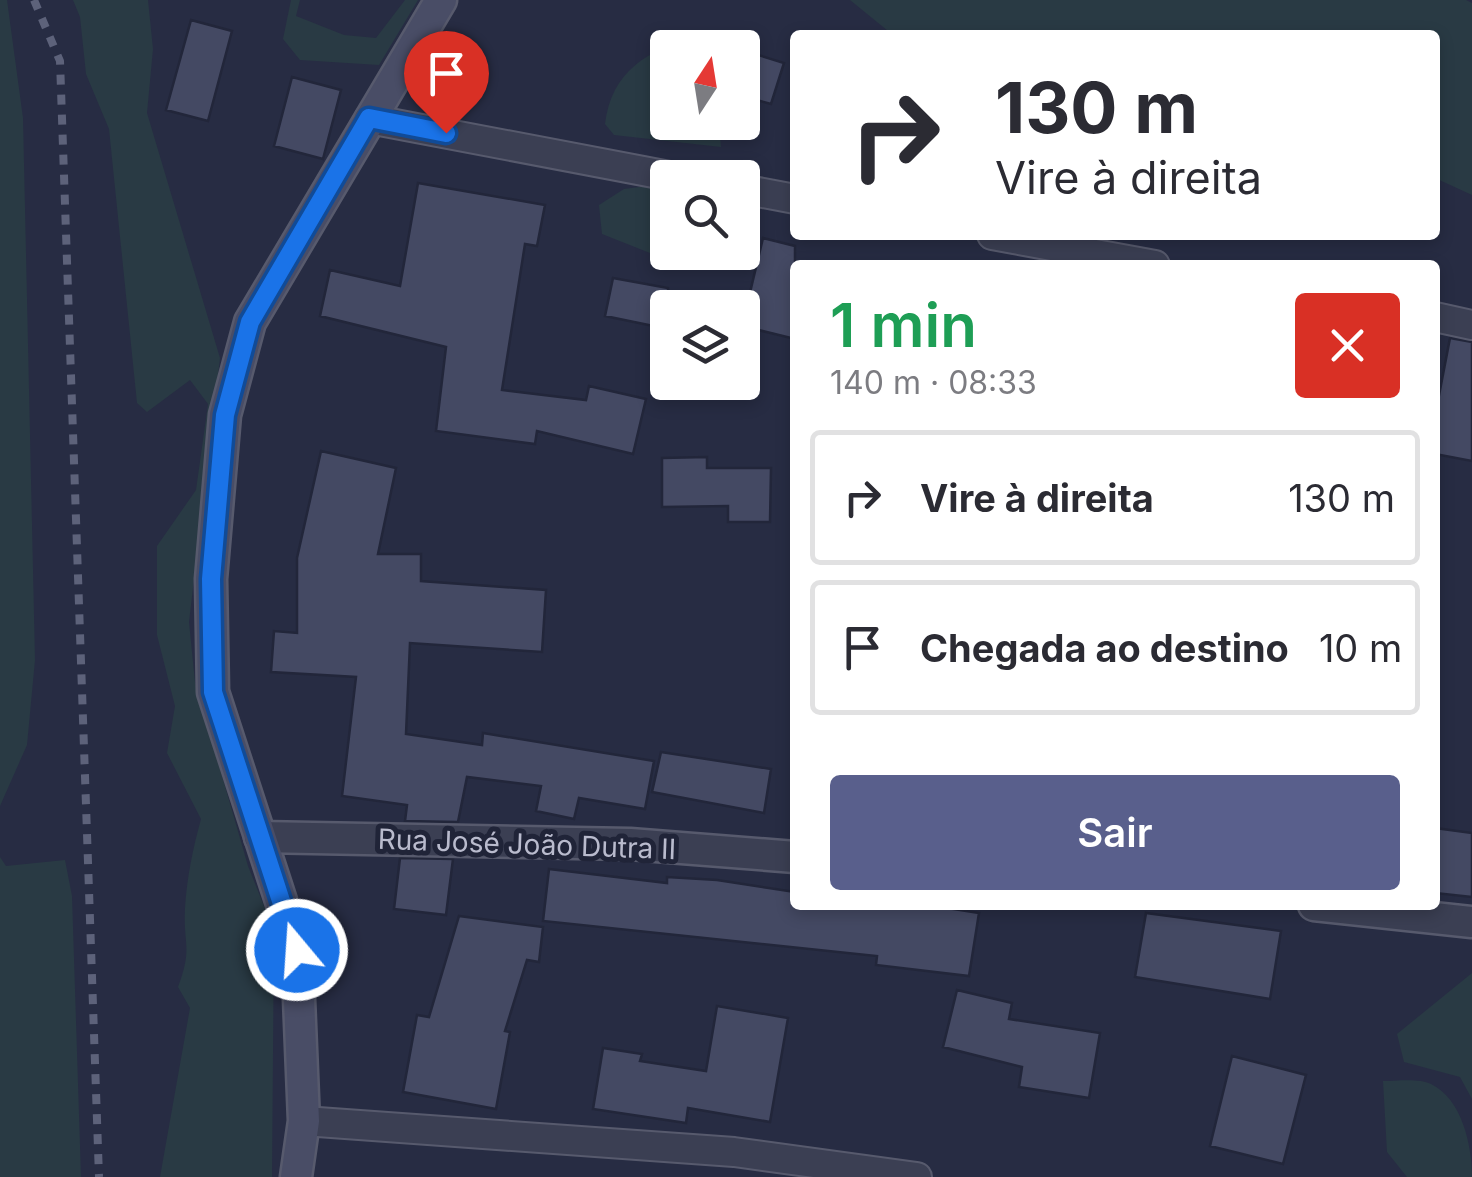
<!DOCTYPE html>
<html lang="pt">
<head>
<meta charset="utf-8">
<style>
	body { margin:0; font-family:Inter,sans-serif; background:#f7f7f7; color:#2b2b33; height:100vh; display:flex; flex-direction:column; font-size:38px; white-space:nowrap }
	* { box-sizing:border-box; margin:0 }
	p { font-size:32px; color:#7c7c81 }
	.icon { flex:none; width:55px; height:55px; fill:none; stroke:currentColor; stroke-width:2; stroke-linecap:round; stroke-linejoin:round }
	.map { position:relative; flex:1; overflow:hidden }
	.sheet { position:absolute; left:790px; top:260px; width:650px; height:650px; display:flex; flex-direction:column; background:#fff; border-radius:10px; box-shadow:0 5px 15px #0003 }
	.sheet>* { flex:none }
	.banner { position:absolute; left:790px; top:30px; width:650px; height:210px; border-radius:10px; box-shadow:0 5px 15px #0003; background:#fff; color:#2b2b33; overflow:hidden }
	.needle { width:65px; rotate:12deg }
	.buttons { position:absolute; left:650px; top:30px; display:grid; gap:20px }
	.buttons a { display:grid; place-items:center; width:110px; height:110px; border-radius:10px; background:#fff; box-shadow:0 5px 15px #0003; font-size:50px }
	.pin { position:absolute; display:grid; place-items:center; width:85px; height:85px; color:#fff; margin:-102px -42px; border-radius:50% 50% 50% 0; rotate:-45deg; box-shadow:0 0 10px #0007 }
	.pin .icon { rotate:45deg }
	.me { position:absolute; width:110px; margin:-55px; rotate:342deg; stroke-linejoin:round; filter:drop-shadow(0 0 8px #0008) }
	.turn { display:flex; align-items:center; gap:35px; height:210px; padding:0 40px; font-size:45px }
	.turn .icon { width:130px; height:130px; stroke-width:2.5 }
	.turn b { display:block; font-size:70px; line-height:85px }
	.round { display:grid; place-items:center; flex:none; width:105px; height:105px; border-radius:10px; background:#f7f7f7 }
	.overview { display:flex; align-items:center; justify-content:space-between; height:170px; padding:0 40px }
	h1 { font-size:60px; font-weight:600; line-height:75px; color:#1e9e55 }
	.primary-button { display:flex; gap:20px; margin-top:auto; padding:20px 40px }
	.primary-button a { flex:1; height:115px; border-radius:10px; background:#595f8c; color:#fff; font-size:40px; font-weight:600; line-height:115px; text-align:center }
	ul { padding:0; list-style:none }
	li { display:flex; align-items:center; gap:30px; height:135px; margin:0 20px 15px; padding:0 20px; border:5px solid #e1e1e2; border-radius:10px }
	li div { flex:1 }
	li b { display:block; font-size:38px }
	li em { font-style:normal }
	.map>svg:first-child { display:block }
</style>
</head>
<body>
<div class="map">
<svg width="1472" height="1177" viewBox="0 0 1472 1177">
	<rect width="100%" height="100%" fill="#272c43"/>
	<path fill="#293a44" d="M0,0h7l16,118 12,542 -8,85 -27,61z
		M73,0h75l5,49 -6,64 73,245 -31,264 6,60 53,184 26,65 -2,246h-112l30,-169 -12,-21c15,-40 5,-42 7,-79 2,-31 8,-60 16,-89l-34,-66 8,-47 -18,-71v-89l39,-56 12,-86 -18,-24 -43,32 -10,-9 -28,-274 -23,-55 -6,-57z
		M291,0h9l-4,16 48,19 32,3 29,-38h13l-39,65 -79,-5 -17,-21z
		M850,0h616l6,3v192l-37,-17v-143h-542z
		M697,36l15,6v5l-44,1v74l51,1 2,24 -107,-12 -9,-11c7,-54 42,-73 92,-88z
		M654,185l13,7 1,60 7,1 -15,4 -58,-23 -3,-29 25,-16z
		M0,857l6,9 59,-6 7,36 9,281h-81z
		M1472,973v126l-12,-22 -56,-15 -7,-28z
		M1383,1081c14,0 36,-3 48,3 31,15 41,61 41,93h-65l-20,-25z"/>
	<path fill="#444963" stroke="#22263a" stroke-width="2.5" d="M191,20l41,11 -24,90 -42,-11z
		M742,50l42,13 -13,41 -29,-8z
		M292,77l49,13 -18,69 -49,-13z
		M418,183l127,22 -8,41 -12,-2 -23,146 84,10 3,-14 57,13 -13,55 -96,-23 -2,13 -99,-13 10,-84 -126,-31 10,-46 70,16z
		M763,238l32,8v93l-53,-13z
		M613,278l55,10v41l-63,-13z
		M1450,338l22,4v119l-37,-7v-38z
		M321,451l75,17 -18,86h43v27l125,9 -4,62 -132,-9 -4,91 76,11 1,-12 171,28 -9,48 -66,-11 -5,21 -38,-8 5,-25 -74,-9 -9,45 -53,-1 2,-16 -65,-9 14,-119 -85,-5 3,-41 23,2v-75z
		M707,457v11h64l-1,54h-42v-16l-66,1v-49z
		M661,752l110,17 -7,44 -112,-21z
		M1435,828l37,5v64l-37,-4z
		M400,858l53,1 -7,56 -52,-6z
		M549,869l118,14v-6l50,3 78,12v13h133l51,8 -10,63 -93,-11 1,-9 -334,-35z
		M1146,913l135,18 -11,68 -135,-22z
		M459,916l84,11 -4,35 -12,-2 -22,71 5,1 -14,77 -93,-17 14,-77 12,2z
		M957,990l55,13 -3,16 91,14 -11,65 -70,-11 3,-20 -79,-20z
		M717,1006l71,12 -18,104 -82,-14 -2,15 -93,-14 10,-61 39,6 -2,7 66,10z
		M1232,1056l74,19 -23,89 -73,-18z"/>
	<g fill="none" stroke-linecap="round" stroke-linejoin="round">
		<g stroke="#575a6d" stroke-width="32">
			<path id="lane" d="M369,119l311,59
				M742,189l53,10
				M992,235l163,30
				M1435,317l37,8
				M304,1121l430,31 183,25"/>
		</g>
		<g stroke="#575a6d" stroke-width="35">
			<path id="street" d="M260,837l370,7 165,13
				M1314,905l158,17"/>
		</g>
		<g stroke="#575a6d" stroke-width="35">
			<path id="secondary" d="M296,1177l8,-56 -7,-171 -84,-258 -2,-113 14,-164 25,-93 191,-322"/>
		</g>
		<use href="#lane" stroke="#3b3f53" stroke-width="28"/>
		<use href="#street" stroke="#3b3f53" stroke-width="30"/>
		<use href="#secondary" stroke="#494d66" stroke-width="30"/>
		<path stroke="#5d627a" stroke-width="8" stroke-dasharray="10 10" stroke-linecap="butt" d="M34,0l26,61 39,1116"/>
	</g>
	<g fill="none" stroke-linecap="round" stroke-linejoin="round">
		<g stroke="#114b97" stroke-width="25">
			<path id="route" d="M297,950l-84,-258 -2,-113 14,-164 25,-93 119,-204 77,15"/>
		</g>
		<use href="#route" stroke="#1a73e8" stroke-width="18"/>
	</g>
	<g text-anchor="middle" stroke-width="10" stroke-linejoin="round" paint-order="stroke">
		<g font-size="28" fill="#b9bbcd" stroke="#202438">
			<text transform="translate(527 844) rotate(2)" y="10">Rua José João Dutra II</text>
		</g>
	</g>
</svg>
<div class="buttons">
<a><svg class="needle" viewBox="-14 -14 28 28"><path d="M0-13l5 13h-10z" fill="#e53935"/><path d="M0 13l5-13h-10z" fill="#7c7c81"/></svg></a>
<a><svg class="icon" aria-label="search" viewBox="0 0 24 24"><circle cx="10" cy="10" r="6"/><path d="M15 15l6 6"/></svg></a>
<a><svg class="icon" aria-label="layers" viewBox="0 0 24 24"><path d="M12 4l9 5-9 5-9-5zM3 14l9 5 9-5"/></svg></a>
</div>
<div class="pin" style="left:446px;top:133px;background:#d93025"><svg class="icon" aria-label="arrive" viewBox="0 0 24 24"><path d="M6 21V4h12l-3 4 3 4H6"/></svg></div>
<svg class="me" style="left:297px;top:950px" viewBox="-20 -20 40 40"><circle r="17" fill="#1a73e8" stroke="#fff" stroke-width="3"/><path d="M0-11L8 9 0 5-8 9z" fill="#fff"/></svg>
<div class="banner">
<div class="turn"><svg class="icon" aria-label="right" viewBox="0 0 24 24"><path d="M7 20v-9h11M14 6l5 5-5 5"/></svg><div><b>130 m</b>Vire à direita</div></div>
</div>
<section class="sheet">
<div class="overview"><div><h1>1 min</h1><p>140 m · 08:33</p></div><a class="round" style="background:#d93025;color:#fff"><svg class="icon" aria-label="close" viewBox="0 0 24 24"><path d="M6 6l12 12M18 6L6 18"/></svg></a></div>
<ul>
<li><svg class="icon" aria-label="right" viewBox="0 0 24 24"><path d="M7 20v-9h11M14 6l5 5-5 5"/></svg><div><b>Vire à direita</b></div><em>130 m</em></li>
<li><svg class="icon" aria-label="arrive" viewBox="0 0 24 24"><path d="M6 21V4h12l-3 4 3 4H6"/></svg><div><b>Chegada ao destino</b></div><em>10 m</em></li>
</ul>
<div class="primary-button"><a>Sair</a></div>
</section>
</div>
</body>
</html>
